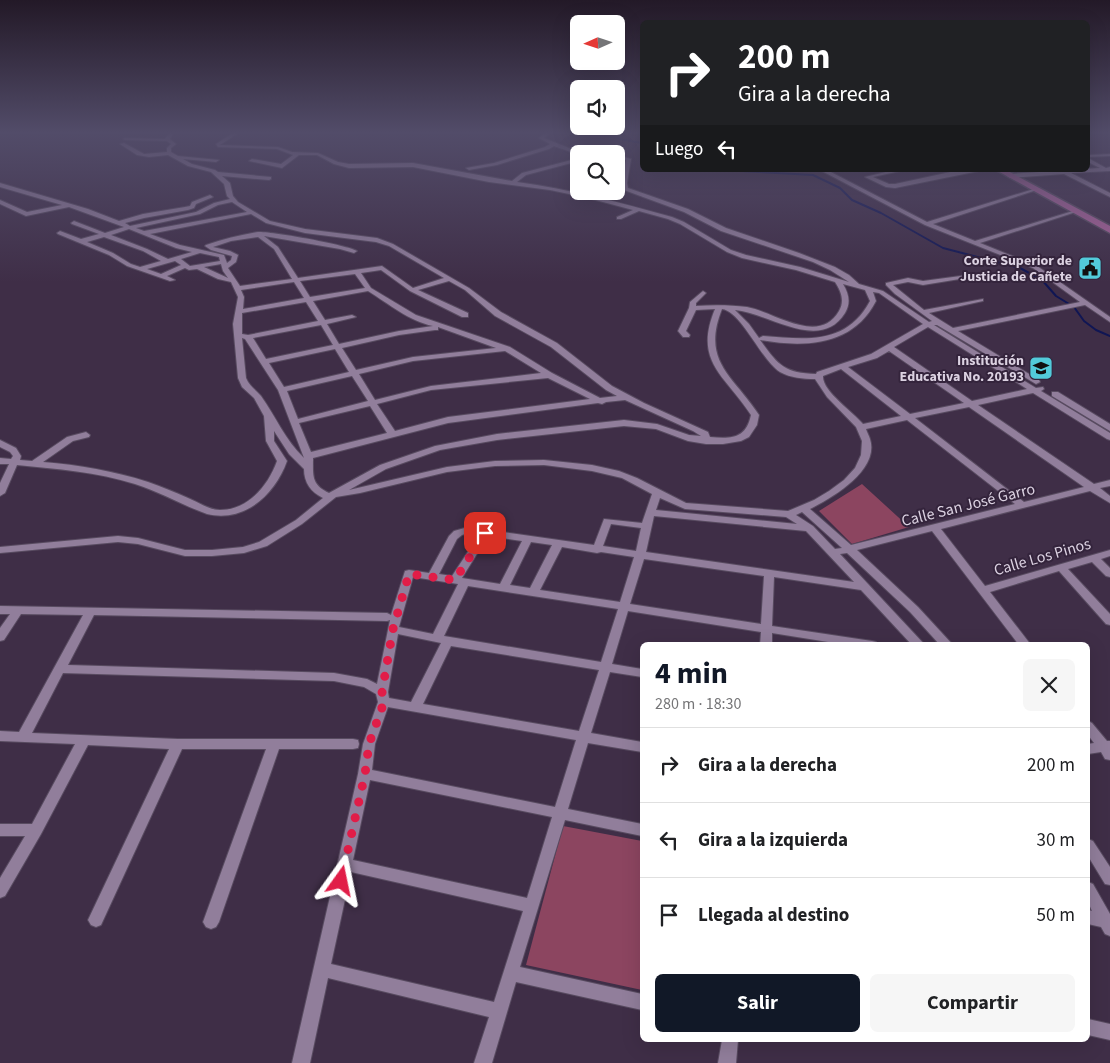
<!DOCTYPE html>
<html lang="es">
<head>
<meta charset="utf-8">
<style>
	body { margin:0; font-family:"Source Sans 3",sans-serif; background:#f6f6f6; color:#202124; height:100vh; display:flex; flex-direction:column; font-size:19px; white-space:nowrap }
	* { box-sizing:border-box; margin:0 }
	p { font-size:16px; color:#757577 }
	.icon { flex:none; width:28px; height:28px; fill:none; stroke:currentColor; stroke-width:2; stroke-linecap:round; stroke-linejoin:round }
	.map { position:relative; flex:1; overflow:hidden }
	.panel { position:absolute; left:640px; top:642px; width:450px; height:400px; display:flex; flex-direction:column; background:#fff; border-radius:8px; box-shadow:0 5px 20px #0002 }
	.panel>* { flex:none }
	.top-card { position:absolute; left:640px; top:20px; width:450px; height:152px; border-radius:8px; box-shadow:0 5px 20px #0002; background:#202124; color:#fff; overflow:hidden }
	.needle { width:32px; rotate:267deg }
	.buttons { position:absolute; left:570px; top:15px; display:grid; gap:10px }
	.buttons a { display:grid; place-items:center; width:55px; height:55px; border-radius:8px; background:#fff; box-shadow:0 5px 20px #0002; font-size:25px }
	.pin { position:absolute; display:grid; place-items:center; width:42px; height:42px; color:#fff; margin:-21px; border-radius:10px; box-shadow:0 2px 8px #0006 }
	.me { position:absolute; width:55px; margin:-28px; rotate:12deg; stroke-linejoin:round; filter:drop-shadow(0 0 4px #0008) }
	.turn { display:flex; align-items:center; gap:18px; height:105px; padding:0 15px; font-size:22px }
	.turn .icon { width:65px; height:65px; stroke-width:2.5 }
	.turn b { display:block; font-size:35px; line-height:42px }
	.then { display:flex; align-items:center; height:48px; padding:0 15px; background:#0003; gap:10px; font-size:19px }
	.round { display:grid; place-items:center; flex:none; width:52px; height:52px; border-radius:8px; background:#f6f6f6 }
	.head { display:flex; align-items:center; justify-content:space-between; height:85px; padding:0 15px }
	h1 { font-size:30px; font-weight:700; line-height:38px; color:#111827 }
	.action { display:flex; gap:10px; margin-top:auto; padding:10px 15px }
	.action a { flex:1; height:58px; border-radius:8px; background:#111827; color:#fff; font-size:20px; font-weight:700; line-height:58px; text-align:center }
	.action a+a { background:#f6f6f6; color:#202124 }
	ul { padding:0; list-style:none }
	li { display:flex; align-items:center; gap:15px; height:75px; padding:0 15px; border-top:1px solid #e0e0e0 }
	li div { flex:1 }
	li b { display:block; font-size:19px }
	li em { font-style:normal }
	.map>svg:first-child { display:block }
</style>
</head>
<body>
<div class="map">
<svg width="1110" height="1063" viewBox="0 0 1110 1063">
	<rect width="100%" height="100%" fill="#3f2e47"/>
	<path fill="#8c4560" d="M862,484l47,43 -57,17 -33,-33z
		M563,826l79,15v149l-116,-25z"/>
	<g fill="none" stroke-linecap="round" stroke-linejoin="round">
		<path stroke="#101654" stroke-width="2" d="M587,133l55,10
			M720,170l93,5 27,13 12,12 29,13 62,35 77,20 22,12 14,16 18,11 10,14 12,9 14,6"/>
		<g stroke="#584b60" stroke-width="2">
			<path id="minor" d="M169,133h4l-3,6 6,5 -5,4v4l7,4 41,4 -3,2 -33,-3 9,5 23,6 3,2 53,5v2l-2,1 -47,-4 8,7 3,13 5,6 32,19 35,8 72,9 16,6 76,44 32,24 56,31 55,43 32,17 64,29 2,5c21,2 36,2 41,-22 -26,-40 -58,-53 -36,-106l-19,1 -10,21 4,4 -1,2h-6l-5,-6 11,-23 1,-6 13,-11 3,2 -10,10v3c17,-1 34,-1 51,1 27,5 72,39 92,4 6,-10 2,-20 -4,-29l-39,-12 -54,-12 -15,-6 -47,-28 -12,-5 -29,-8 -18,8h-4v-2l16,-7 -45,-12 -38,-8 -61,-8 -76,-15 -64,1 -15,-4 -17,-9h-18l-17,13 -33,-7 3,-2 29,5 12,-9 -16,-6 -59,-2 -2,-3 17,-11h5l-18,12 58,2 14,5 26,1 20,9 11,2 64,-1 99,18 10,-8 57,-15v3l-53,14 -9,7c53,7 104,21 155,35l12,5 47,28 15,5 54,12 49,15 -19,-12 -17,-8 -92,-31 -37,-19 -60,-22 -3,-3v-4l5,-23 -10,-3 -1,-3 16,5 -4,24 1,5 60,21 38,19 73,25 36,14 14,8 10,9 24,7 46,31 3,-1 -37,-27 -9,-9v-2l22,-5 15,3 45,-6 1,1 -3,2 -43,7 -15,-3 -15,3 31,25 59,-11v2l-54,12 24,15 127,-26 -47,-34 -108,-43 -105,-55h7l100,52 110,-34v2l-104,34 42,17 101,-31v2l-96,31 57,23 73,51v5l-25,-17 -127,26 81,49 1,2 -4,2 -99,-59h-3l102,63 7,-1 1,2 -3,2 69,42v7l-3,-1 -74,-46 -55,12 116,79 16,-4v6l-10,2 10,8v7l-20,-12 -149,38 44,57 125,-36v6l-9,3 9,9v9l-4,-1 -14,-14 -24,7 42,45v11l-4,-1 -47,-53 -69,21 41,53h-12l-87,-114 -75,19 61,57 35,38h-13l-30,-33 -63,-59 -7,1 85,91h-13l-51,-55 -87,-13 -2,49 100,15 4,1 2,3h-31l-75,-12v12h-12l1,-13 -133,-21 -16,53 30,5v8l-32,-5 -19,61 51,9v10l-54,-9 -20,66 74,15v12l-77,-16 -45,147 122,27v16l-126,-28 -24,81h-18l15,-46 -161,-39 -18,85h-18l66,-289 5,-30 15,-42 -2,-8 -12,-7 -30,-6 -271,-8 -31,60 146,6h175l5,1 1,4 -1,4 -5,1h-74l-60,173 -3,5 -5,2 -5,-2 -3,-5 63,-173h-84l-81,176 -5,2 -5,-2 -3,-5 81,-171 -81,-4 -47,89 -36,62 -5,2v-20l25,-42h-25v-12h32l43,-80 -75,-3v-10l19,1 64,-117 -62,-1 -17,26 -4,1v-13l10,-14h-10v-8l387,7 4,2 14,-44 4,-1 20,3 20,-37 5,-5 14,-4 126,18 10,-26 38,4 10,-29 -30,-16 -30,-7 -48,-6 -49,1 -48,6 -87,21 -24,4 -34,27 -35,22 -23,7 -32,3h-27l-47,-12 -20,-2 -118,11v-6l118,-11 20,2 47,12h27l31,-3 16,-5 37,-22 27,-22c-12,-6 -19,-15 -19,-29l-15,-15 -15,-23v10l13,20c-12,34 -43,62 -80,53 -25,-9 -47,-22 -72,-30 -38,-12 -78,-15 -118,-19l-12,28 -5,3v-13l9,-19h-9v-6l11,1 2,-3 -3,-4 -10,-5v-7l16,8 5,8 -1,4 12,1 35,-24 19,-5 4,3 -1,2 -16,4 -30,21c36,3 71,9 105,20 14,5 27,10 40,16 10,4 21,12 32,12 28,0 48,-24 57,-49l-11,-20 -2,-25 -10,-18 -12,-11 -4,-9 -5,-54 5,-27 -7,-15 -13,-3 -21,-10 -8,1 -4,-2 -18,8 8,4 -5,1 -43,-15 -18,-11 -51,-21 -1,-1 3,-2 21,8 18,-5 -27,-10 -1,-1 3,-2 31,12 19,-6 -55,-20 -43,9 -26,-12v-4l27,12 35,-7 -62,-18v-4l88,26 31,12 24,-7 42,-7 5,-1 2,-4 18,-7 3,2 -17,7 -2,4 -6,2 -44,8 -19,5 5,3 66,-14 18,-9 16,-4 -3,-3 -3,-12 -13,-12 -23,-6 -20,-11 -19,2 -12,-2 -17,-11 4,-1 20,11 23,-2v-4l4,-4 -4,-3 -42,-1 -2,-1 2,-1 40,1zM232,202l15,10 -103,19 -8,-3 64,-14 18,-9zM251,214l15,9 39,10 71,9 13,4 55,32 -31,10 -31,-22 -84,12 -20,-31 -14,-11 76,13 14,4 3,-2c-9,-6 -87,-20 -99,-19 -17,3 -35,7 -52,13l-1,1 6,4 21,6 -1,4 -4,3 -3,-8 -44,-10 -30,-11zM129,229l47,19 16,4 -24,7 -21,-10 -36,-14zM104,237l39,14 18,10 -21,6 -9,-3 -18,-11 -26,-11zM258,237l16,12 18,30 -52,7 -12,-18 8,-6 2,-7 -8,-4 -17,-4 18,-6zM200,253l19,4 1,4 -30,5 -9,-7zM175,261l6,4 -20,9 -14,-5zM221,264l2,7 5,7 -24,-11zM381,270l29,21 52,26h6v-4l-50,-23 31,-9 16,9 30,26 56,31 55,43 11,6 -17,2 -48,-25 -42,-26 -94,-32 -45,-27 -10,-15zM355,274l10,14 -55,9 -10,-16zM294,282l10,16 -61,11 1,-12 -3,-7zM843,284l22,6 5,11c-24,45 -65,38 -107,35l-4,2 -10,-14 -14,-14c34,3 85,43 110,3 6,-10 4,-19 -2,-29zM368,291c21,13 41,30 65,35l-34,5 -60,13 -12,-20 29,-7 -4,-2 -27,5 -12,-19zM873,292l6,1 44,31 -52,30 -54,18 -1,2c-32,-1 -38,-9 -56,-34 45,8 93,6 116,-39zM306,302l12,19 -70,14 -6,-1v-21zM722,309c19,2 39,51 58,63 11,6 23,7 35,7l12,18 29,30 6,14 -1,14 -6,13 -11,12 -15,11 -15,9 -26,11 -102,-8 -49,-25 -18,-7 -27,-6 -48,-5 -49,1 -48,6 -98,23 37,-21 54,-19 57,-10 127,-14 32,3 32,12 18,3h17l18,-3 8,-4 8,-12 2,-10c-26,-40 -58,-53 -37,-106zM321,325l12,20 -67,14 -13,-21zM438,327l58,21 -83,9 -57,13 -14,-22 57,-13 36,-5h3zM928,327l99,62 -55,12 -78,-54zM242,338l3,1 33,51 26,68c-19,-18 -28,-41 -43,-62 -5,-6 -12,-10 -15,-18zM335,349l14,23 -65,15 -15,-24zM505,351l36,22 -110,13 -56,14 -16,-26 54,-13zM889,351l75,52 -54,11 -62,-47 29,-9zM841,369l60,47 -38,8c-10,-12 -41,-33 -40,-48zM352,376l16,25 -70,18 -11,-28zM548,378l42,21 -142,18 -53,14 -18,-27 54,-14zM625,400l68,31 8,5 -12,-1 -32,-11 -33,-4 -127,14 -62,12 -55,19 -51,28c-18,-8 -16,-18 -16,-35l135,-35 150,-20 4,1 4,-2zM370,406l17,27 -76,19 -12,-29zM969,407l115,80 -60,15 -109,-84zM907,420l108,84 -164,41 -41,-36c22,-11 70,-39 60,-70 -1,-3 -3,-7 -4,-10zM660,498l25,11 101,8 11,7 -141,-14zM802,512l40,36 -7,1 -22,-23 -17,-11zM654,516l152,15 48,51 -208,-30zM611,524l30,4 -5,23 -33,-5zM468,533l11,2 -27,41 -13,-2 18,-35 5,-4zM488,536l34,5 -22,43 -38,-6zM531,542l21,3 -22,43 -20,-3zM562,547l35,6 4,-1 33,5 -14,45 -80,-12zM644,559l120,17 -3,48 -131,-20zM413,577l45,7 -25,50 -34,-7zM468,586l150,23 -17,53 -157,-26zM94,615l293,6 3,-1 -13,64 -10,-5 -33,-6 -266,-8zM398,634l43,9 -30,59 -22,-4 -1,-6zM451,646l148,24 -20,61 -156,-27zM388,707l188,33 -21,67 -183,-37 3,-26zM370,780l182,37 -25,81 -174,-38zM351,872l172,39 -29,91 -163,-38z
				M545,133h5l-6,5 40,16 -5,1 -25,-9 -5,3 -52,16 -28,5 -3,-2 28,-5 51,-16 5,-3 -11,-6z
				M1110,154v2l-22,1v-2z
				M1088,158l18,10 4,-1v4l-39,2 39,20v4l-46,-23 -54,4 -3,-2 3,-2 90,-6 -12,-6z
				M894,170h11l-32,7 16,7h6l60,-13 29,-1 -89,18 -9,-1 -21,-10z
				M1052,392h6l52,32v7l-58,-35z
				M1088,721l4,2 15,18h3v19l-5,-1 -4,-7 -13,2v-10l6,-1 -6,-8z
				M1088,839l5,2 17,26v18l-5,-1 -17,-28z
				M1088,882l5,2 17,30v22l-5,-2 -4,-7 -13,-3v-14l4,1 -4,-9z
				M1088,1019l22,5v16l-22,-5z
				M722,1040h16l-2,23h-18z"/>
		</g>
		<g stroke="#584b60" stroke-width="3">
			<path id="highway" d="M996,170h10l104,56v7z"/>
		</g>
		<use href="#minor" fill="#917e9b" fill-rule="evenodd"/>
		<use href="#highway" fill="#ac639c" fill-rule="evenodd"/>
	</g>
	<linearGradient id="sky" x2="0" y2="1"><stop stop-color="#231927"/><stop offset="0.47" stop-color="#524c69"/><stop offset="1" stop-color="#524c69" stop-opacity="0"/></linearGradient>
	<rect width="1110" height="282" fill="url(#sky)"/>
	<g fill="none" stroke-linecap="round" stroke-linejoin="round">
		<path stroke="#e11d48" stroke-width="9" stroke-dasharray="0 16.2" d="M341,881l24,-107 4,-30 15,-42 -2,-10 11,-63 16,-55 46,6 30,-47"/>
	</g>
	<defs>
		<g id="civic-square" transform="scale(1.25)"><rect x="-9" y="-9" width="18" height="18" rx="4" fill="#52cbda" stroke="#34243c"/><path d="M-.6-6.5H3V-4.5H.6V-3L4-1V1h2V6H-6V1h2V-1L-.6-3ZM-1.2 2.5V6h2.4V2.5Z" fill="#111"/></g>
		<g id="school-square" transform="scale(1.25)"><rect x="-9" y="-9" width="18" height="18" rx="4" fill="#52cbda" stroke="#34243c"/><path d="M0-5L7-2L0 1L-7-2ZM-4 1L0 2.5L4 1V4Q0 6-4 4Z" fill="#111"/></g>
	</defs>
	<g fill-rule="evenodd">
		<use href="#civic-square" x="1090" y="268"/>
		<use href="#school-square" x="1041" y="368"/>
	</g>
	<g text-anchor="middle" stroke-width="4" stroke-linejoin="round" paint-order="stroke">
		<g font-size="14" font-weight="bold" fill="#dcd2e2" stroke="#34243c" text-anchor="end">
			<text x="1072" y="265">Corte Superior de<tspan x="1072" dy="16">Justicia de Cañete</tspan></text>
			<text x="1024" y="365">Institución<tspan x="1024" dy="16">Educativa No. 20193</tspan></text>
		</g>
		<g font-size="16" fill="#dcd2e2" stroke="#34243c">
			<text transform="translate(968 504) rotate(-14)" y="6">Calle San José Garro</text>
			<text transform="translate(1042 556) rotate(-16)" y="6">Calle Los Pinos</text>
		</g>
	</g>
</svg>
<div class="buttons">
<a><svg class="needle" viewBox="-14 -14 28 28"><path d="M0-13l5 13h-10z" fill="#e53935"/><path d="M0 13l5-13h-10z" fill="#757577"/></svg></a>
<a><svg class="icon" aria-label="sound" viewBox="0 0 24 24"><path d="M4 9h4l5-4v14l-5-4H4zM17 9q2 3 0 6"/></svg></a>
<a><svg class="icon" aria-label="search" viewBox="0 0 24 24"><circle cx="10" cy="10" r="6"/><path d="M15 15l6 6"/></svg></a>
</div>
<div class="pin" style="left:485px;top:533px;background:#d93025"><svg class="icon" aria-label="arrive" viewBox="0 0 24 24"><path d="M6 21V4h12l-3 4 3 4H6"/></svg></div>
<svg class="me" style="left:341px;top:881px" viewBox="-20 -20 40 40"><path d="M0-17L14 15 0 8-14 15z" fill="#e11d48" stroke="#fff" stroke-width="4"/></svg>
<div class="top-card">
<div class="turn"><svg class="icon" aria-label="right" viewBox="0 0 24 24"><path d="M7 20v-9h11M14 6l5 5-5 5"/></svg><div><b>200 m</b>Gira a la derecha</div></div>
<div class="then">Luego<svg class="icon" aria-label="left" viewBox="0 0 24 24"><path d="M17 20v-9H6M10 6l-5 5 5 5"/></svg></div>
</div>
<section class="panel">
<div class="head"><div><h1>4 min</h1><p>280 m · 18:30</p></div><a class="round"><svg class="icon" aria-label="close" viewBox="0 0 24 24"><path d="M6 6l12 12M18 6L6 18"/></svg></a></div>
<ul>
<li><svg class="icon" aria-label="right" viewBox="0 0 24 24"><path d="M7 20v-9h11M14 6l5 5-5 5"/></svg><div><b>Gira a la derecha</b></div><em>200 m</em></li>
<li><svg class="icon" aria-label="left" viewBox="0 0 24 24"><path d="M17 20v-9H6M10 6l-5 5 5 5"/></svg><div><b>Gira a la izquierda</b></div><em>30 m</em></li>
<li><svg class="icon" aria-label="arrive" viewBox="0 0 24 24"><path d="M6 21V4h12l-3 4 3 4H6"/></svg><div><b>Llegada al destino</b></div><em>50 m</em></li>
</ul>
<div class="action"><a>Salir</a><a>Compartir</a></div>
</section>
</div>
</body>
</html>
